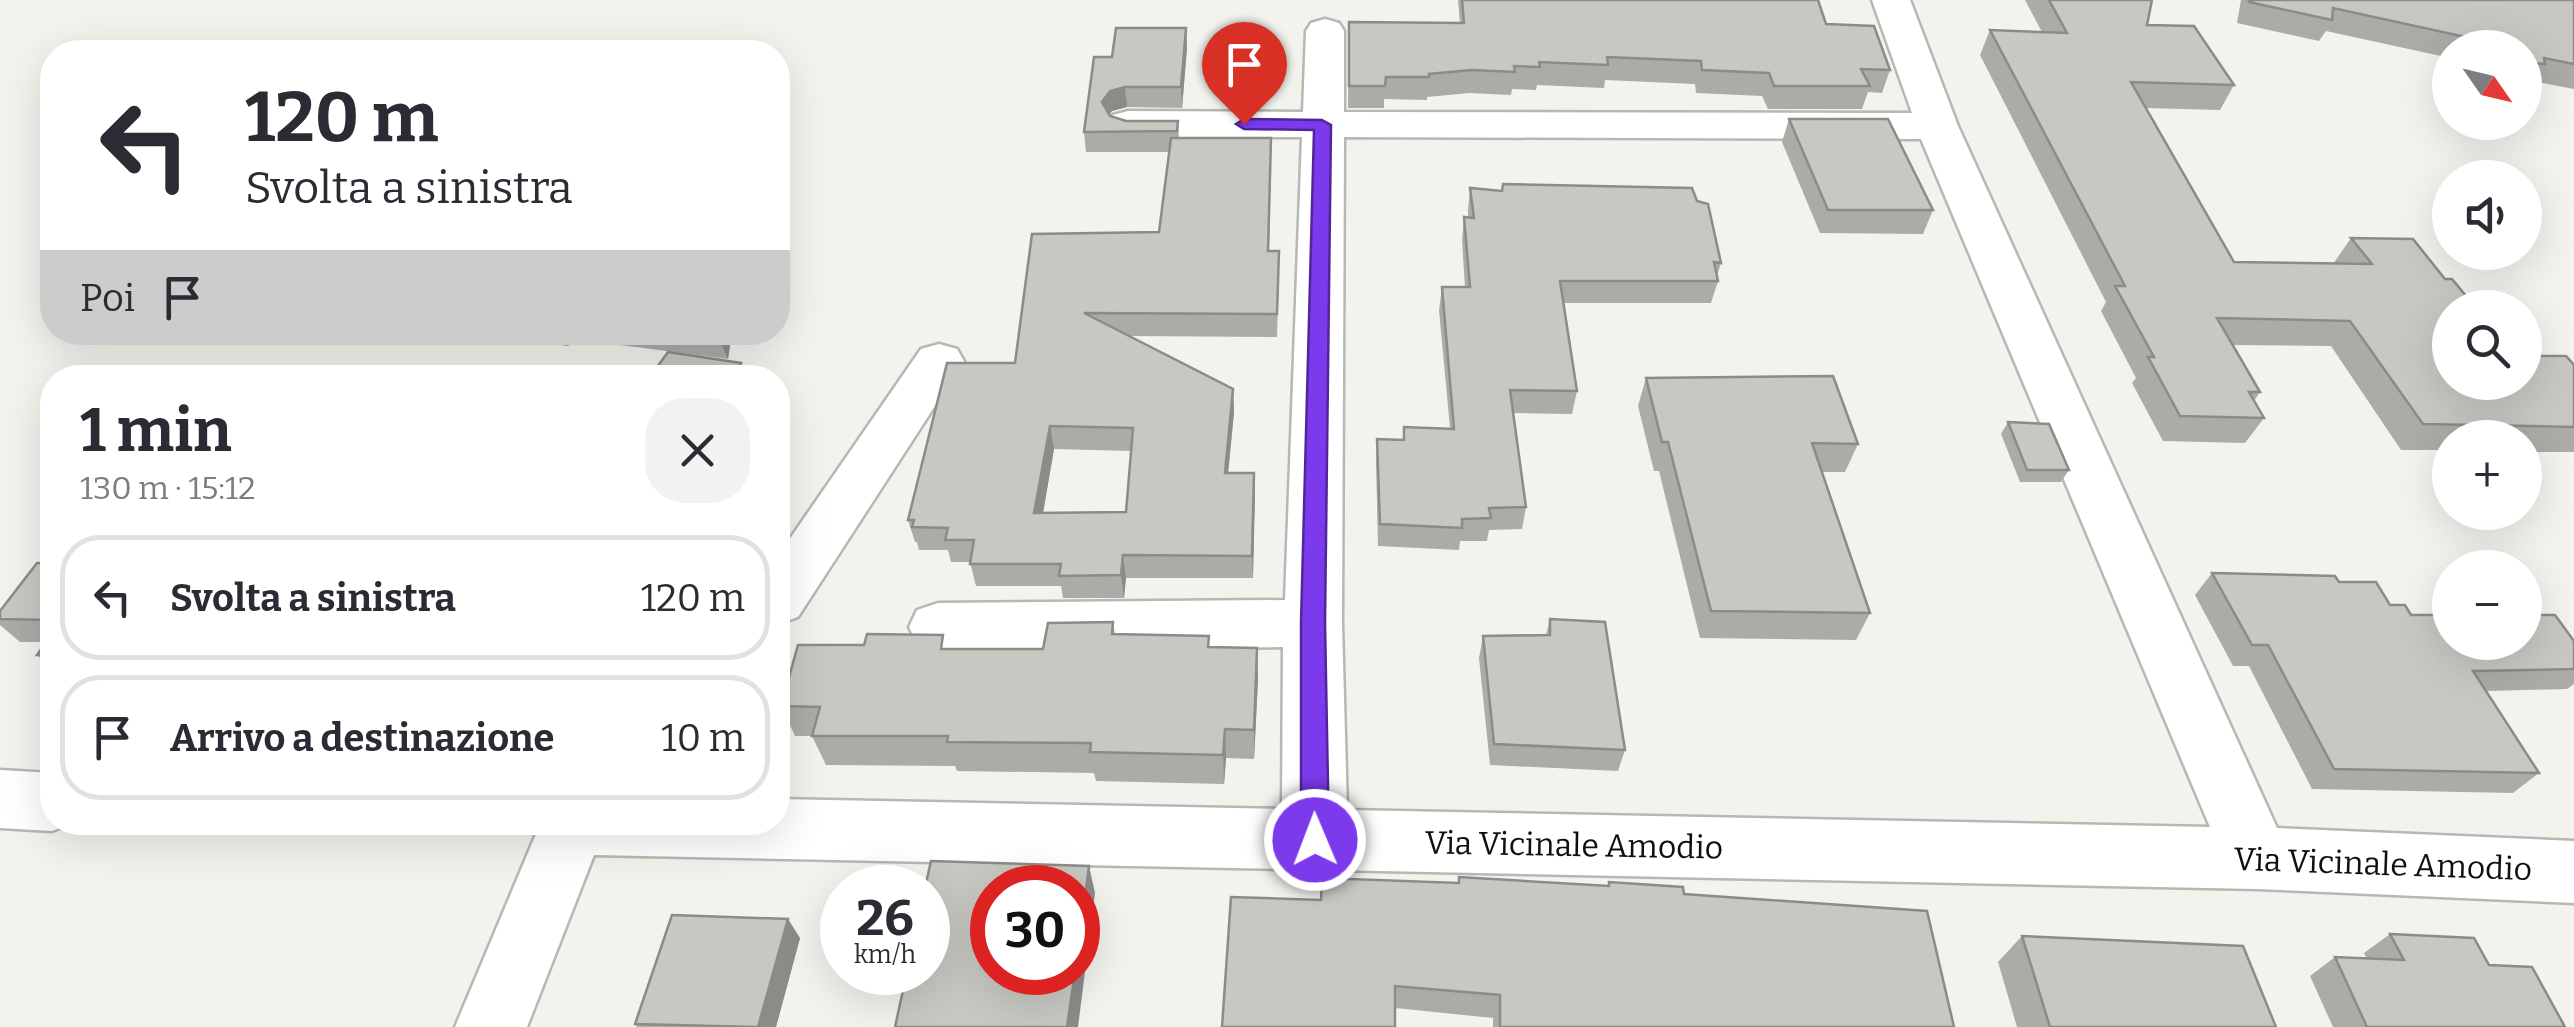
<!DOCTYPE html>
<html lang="it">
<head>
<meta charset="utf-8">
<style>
	body { margin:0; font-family:Bitter,serif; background:#f2f2f3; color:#2b2b33; height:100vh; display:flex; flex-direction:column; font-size:38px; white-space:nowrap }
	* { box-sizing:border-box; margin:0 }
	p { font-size:32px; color:#7c7c81 }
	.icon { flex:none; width:55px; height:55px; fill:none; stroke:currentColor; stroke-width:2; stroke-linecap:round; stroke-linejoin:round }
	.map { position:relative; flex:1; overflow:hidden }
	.details { position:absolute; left:40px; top:365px; width:750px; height:470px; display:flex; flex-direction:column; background:#fff; border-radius:40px; box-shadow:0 10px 40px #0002 }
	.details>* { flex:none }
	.top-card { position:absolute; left:40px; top:40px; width:750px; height:305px; border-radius:40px; box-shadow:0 10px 40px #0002; background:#fff; color:#2b2b33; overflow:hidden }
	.needle { width:65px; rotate:124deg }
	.controls { position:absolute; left:2432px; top:30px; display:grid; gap:20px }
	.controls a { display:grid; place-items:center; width:110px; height:110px; border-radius:50%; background:#fff; box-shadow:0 10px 40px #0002; font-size:50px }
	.speed { position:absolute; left:820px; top:865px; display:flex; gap:20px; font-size:50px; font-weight:700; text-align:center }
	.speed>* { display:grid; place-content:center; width:130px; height:130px; border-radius:50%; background:#fff; box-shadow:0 10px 40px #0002; line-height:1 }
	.speed small { font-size:25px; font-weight:400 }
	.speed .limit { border:15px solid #d22; background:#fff; color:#111 }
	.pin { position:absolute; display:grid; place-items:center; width:85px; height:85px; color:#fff; margin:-102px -42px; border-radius:50% 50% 50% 0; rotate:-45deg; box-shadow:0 0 10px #0007 }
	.pin .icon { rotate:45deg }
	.me { position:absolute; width:110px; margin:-55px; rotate:359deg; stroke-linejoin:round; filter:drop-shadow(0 0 8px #0008) }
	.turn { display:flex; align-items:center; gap:35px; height:210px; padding:0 40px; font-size:45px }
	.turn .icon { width:130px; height:130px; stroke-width:2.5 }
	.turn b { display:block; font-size:70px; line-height:85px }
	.then { display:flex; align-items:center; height:95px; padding:0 40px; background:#0003; gap:20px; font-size:38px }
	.round { display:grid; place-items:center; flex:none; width:105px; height:105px; border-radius:40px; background:#f2f2f3 }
	.overview { display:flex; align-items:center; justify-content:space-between; height:170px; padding:0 40px }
	h1 { font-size:60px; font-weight:700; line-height:75px }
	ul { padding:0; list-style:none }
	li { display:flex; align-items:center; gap:30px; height:125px; margin:0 20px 15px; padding:0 20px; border:5px solid #e1e1e2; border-radius:40px }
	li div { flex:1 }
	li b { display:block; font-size:38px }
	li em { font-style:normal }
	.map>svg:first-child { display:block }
</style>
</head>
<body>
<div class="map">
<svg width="2574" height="1027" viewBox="0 0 2574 1027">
	<rect width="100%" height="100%" fill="#f2f3ed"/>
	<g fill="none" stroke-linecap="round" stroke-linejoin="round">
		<g stroke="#b7b8b3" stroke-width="5">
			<path id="street" d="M1872,0h38l48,126 319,702 297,13v62l-317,-14 -1663,-34 -67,172h-72l86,-205h237v-23l504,10 1,-162 -345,4 -21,-7 -8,-17 8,-17 21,-7 347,-3 17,-463h-174l-15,-4 -6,-9 6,-9 15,-4 175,1 3,-81 5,-8 14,-4 14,4 5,8v81l568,1zM1344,137l577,2 289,688 -863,-17 -5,-187z
				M939,344l18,5 7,12 -166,256 -20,7v-68l143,-207z
				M0,770l52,3v49h23l-23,9 -52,-3z"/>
		</g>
		<use href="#street" fill="#fff" fill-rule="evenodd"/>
	</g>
	<path fill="#abaca7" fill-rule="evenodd" d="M1458,0h360l8,24 64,46 -8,23 -14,-1 -6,17h-94l-6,-13 -66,-3 -1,-9 -90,-4 -1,8 -67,-3 -1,5 -24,-1 -1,6 -42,-2 -42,4v3l-43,-1v9h-36l1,-86 111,1z
		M2025,0h127l-5,25 87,60 -14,25 -74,-2 88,154 99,2 18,-26 62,1 37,143 124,-17v87h-49v-14h-75v12h-49l-70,-104 -99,-1 28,47 -6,9 10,17 -19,25 -82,-2 -31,-58 4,-5 -35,-67 5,-9 -126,-247 10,-25 52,2z
		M2241,0h333v89l-42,-8 -3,5 -4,-1v-37h-75v10l-124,-27 -7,10 -82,-18z
		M1186,28l1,20 -5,60 -55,-1 -15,4 -3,4 17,6h52l1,17 92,23 -2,90 10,23 -2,63 -148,-1 104,53 1,23 -6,61h26l-1,105h-127l-2,20h-61l-2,-12h-85l-6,-24h-19l-3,-12h-29l-2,-8h-2l-7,-22 107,-157 144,-131 10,-80h-83l-2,-20 28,-75zM1054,449l77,2 -5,61 -83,1z
		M1789,119l144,91 -10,24 -103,-1 -38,-91z
		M1470,188l251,75 -4,13 1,5 -7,22h-147l13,88 -5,23 -58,-1 12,94 -4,22 -33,1 -2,11h-27l-1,9 -81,-4 -2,-84 1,-23 26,1 1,-13 46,1 -11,-118 3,-23h23l-3,-47 2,-23 4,1v-8z
		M511,332h221l-4,27 -154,-20 -6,7 -53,-7z
		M1646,378l212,66 -13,28h-23l48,141 -14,27 -156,-2 -41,-167h-5l-16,-65z
		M2008,422l61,48 -8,12h-41l-19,-48z
		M52,563v106l-15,-14 9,-13h-26l-20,-17v-14z
		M2212,573l127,9 72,33 163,26v43l-7,5 -81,2 53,82 -26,20 -201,-4 -63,-123h-16l-38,-71z
		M1550,619l75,131 -7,21 -128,-6 -11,-107 4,-22 63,-1z
		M1113,622l2,12 95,13 47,1 1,31 -4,80 -28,-1 -2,26 -128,-3 -2,-8 -137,-2 -2,-5 -129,-1 -14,-29h-17l-14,-30 166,-57h96z
		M1459,877l148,9 2,-4 75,12 270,133h-461v-9l-98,-10 -74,-108 137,-17z
		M2390,934l99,31 76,62h-232l-23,-51 25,-19 32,2 -3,-6z
		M2022,936l254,91h-259l-19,-65z
		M800,938l-24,89h-139l-2,-3z"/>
	<path fill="#8b8c88" d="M1186,28l1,20 -5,60 -1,-21z
		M1125,87l2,20 -15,4 -8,11 -2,-20 8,-11z
		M561,332h10l3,7 -6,7z
		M719,332h13l-4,27 -10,-23z
		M741,363l5,15 -11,-5z
		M1233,389l1,23 -8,83 -1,-22z
		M1050,426l4,23 -15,87 -5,-23z
		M1254,473l1,22 -2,83 -1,-22z
		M1123,555l3,23 -2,20 -3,-23z
		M1257,648l1,31 -4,80v-29z
		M1225,729l1,29 -2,26 -1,-29z
		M1089,866l6,27 -17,134h-11l8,-55h3v-21z
		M788,919l12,19 -24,89h-18z"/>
	<path fill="#c7c8c2" stroke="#8b8c88" stroke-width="2.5" fill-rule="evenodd" d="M1462,0h356l8,24 48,2 16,44 -29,-1 9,17h-96l-5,-13 -67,-3 -1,-9 -94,-4 1,8 -69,-3 1,5 -26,-1 1,6 -43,-2 -43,4v3h-43l-1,9h-36v-64l115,1z
		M2049,0h103l-5,25 47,1 40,59 -103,-3 103,180 138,2 -21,-26 62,1 32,40h7l24,29h-26v74h75v-26h41l8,9v62l-151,-3 -73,-103 -133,-3 43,74h-11l15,26 -84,-2 -32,-59h6l-39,-71h10l-135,-256 77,3z
		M2249,0h325v64l-30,-6 1,6 -20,-2v-14h-40l-1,-7 -151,-33 -1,12 -83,-18z
		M1116,28h70l-5,59h-56l-15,4 -8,11 8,14 16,5h52l-1,10 -93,1 10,-75h18z
		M1789,119h99l45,91h-105z
		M1171,138h100l-3,113h11l-2,63 -193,-1 149,76 -8,84h29l-2,83 -129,-1 -2,20 -62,1 2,-12h-91l4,-24h-29l3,-12 -36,-1 2,-7h-6l39,-157h68l17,-129 127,-2zM1050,426l83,2 -7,84 -92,1z
		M1503,184l189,4 5,13 11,3 13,59 -7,-1 4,19h-158l17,110 -67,-1 16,117 -37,1 2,10 -29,1v9l-82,-4 -3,-85 27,1v-13l50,2 -12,-142h28l-6,-70 10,1 -4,-30 32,3z
		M695,332h24l-1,4z
		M668,352l73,11 -6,10 24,3 -110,2z
		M1833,376l25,68 -46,-1 58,170 -159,-2 -43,-169h-6l-16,-64z
		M2008,422l41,2 20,46h-42z
		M37,563h15v57l-52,-1v-8z
		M2212,573l123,3 4,6h37l14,23h15l6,10h39v27h75v-27h30l19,26v28l-101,2 66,102 -205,-4 -66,-124h-16z
		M1550,619l55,3 20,128 -131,-6 -11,-108 67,-1z
		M1113,622l-1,12 97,2 -1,11 49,1 -3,82 -29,-1 -2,26 -133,-3 1,-9 -144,-1 1,-6h-136l8,-29 -39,-1 17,-61h66l3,-11 76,1 -2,14h102l5,-26z
		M52,633v22h-15z
		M931,861l158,5 -11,85v-63h-86v84h83l-8,55h-172l12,-55h21v-84h-3z
		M1459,877l150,9v-4l74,5 1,7 243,17 27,116h-454v-32l-105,-9v41h-173l9,-130 90,3 1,-22 137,5z
		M672,915l116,4 -30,108 -123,-3z
		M2390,934l84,4 15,27 43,2 33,60h-198l-32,-70 69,3z
		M2022,936l221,10 33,81h-226z"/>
	<path fill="#7c3aed" stroke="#51269a" stroke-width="2.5" d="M1322,120l9,5 -6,498 4,217 -4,8 -10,4 -10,-4 -4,-8v-217l13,-493 -70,-1 -8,-5 8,-5z"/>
	<g text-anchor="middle" stroke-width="8" stroke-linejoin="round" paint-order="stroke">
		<g font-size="32" fill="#10110f" stroke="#fff">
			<text transform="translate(1574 845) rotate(1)" y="11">Via Vicinale Amodio</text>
			<text transform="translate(2383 864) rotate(2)" y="11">Via Vicinale Amodio</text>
		</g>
	</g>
</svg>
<div class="controls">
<a><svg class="needle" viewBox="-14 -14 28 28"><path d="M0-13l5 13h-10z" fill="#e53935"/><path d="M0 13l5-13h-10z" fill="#7c7c81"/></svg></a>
<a><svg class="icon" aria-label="sound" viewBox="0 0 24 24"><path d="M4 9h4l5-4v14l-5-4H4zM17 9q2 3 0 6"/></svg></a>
<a><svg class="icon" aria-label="search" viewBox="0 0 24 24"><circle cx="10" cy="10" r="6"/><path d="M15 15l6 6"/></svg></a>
<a>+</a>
<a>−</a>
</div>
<div class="speed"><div>26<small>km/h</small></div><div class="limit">30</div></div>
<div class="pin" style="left:1244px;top:124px;background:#d93025"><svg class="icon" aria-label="arrive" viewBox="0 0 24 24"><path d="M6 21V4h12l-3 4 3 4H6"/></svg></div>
<svg class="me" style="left:1315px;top:840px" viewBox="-20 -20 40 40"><circle r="17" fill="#7c3aed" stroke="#fff" stroke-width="3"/><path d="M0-11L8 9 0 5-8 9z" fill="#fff"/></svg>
<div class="top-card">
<div class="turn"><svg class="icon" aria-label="left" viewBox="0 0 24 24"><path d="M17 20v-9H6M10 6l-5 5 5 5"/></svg><div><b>120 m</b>Svolta a sinistra</div></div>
<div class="then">Poi<svg class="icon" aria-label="arrive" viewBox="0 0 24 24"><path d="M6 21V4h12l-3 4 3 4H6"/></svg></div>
</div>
<section class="details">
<div class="overview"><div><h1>1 min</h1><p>130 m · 15:12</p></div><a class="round"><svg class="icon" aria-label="close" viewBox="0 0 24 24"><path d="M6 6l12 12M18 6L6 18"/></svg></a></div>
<ul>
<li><svg class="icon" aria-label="left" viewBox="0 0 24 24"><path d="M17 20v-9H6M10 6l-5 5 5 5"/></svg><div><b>Svolta a sinistra</b></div><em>120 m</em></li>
<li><svg class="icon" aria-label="arrive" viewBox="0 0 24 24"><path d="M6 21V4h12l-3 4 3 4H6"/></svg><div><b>Arrivo a destinazione</b></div><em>10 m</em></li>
</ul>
</section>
</div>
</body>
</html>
